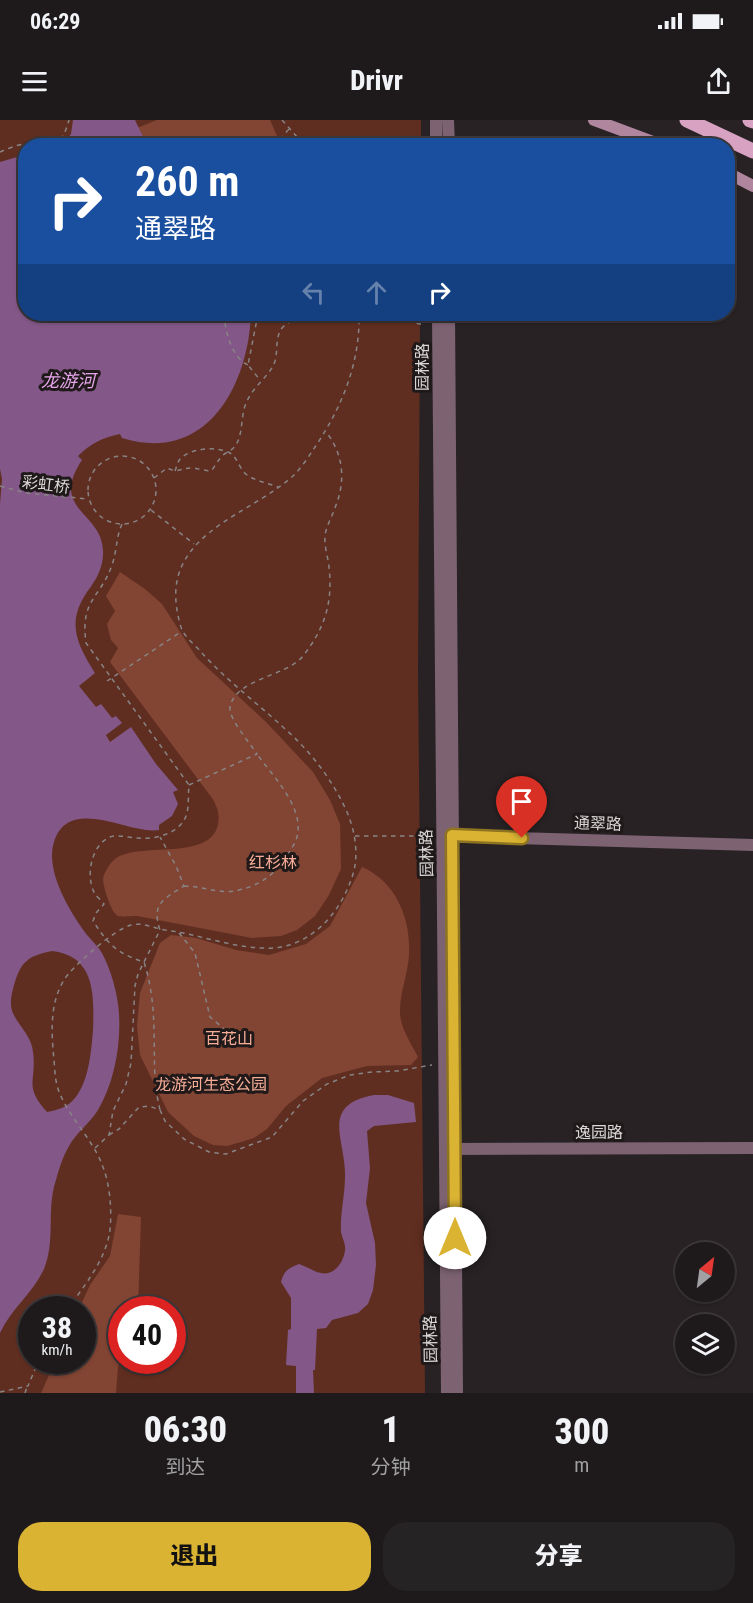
<!DOCTYPE html>
<html lang="zh">
<head>
<meta charset="utf-8">
<style>
	body { margin:0; font-family:"Roboto Condensed","Noto Sans SC",sans-serif; background:#262324; color:#f1f3f6; height:100vh; display:flex; flex-direction:column; font-size:22px; white-space:nowrap }
	* { box-sizing:border-box; margin:0 }
	p { font-size:20px; color:#a1a1a3 }
	.icon { flex:none; width:33px; height:33px; fill:none; stroke:currentColor; stroke-width:2; stroke-linecap:round; stroke-linejoin:round }
	.map { position:relative; height:1273px; overflow:hidden }
	.details { display:flex; flex-direction:column; background:#1e1a1b; flex:1 }
	.details>* { flex:none }
	.hud { position:absolute; left:18px; top:18px; width:717px; height:183px; border-radius:24px; box-shadow:0 2px 4px #0004,0 0 0 2px #3c383a; background:#1a4fa0; color:#fff; overflow:hidden }
	.needle { width:39px; rotate:29deg }
	.controls { position:absolute; left:675px; top:1122px; display:grid; gap:12px }
	.controls a { display:grid; place-items:center; width:60px; height:60px; border-radius:50%; background:#1e1a1b; box-shadow:0 2px 4px #0004,0 0 0 2px #3c383a; font-size:30px }
	.speed { position:absolute; left:18px; top:1176px; display:flex; gap:12px; font-size:30px; font-weight:700; text-align:center }
	.speed>* { display:grid; place-content:center; width:78px; height:78px; border-radius:50%; background:#1e1a1b; box-shadow:0 2px 4px #0004,0 0 0 2px #3c383a; line-height:1 }
	.speed small { font-size:15px; font-weight:400 }
	.speed .limit { border:9px solid #d22; background:#fff; color:#111 }
	.pin { position:absolute; display:grid; place-items:center; width:51px; height:51px; color:#fff; margin:-62px -26px; border-radius:50% 50% 50% 0; rotate:-45deg; box-shadow:0 0 6px #0007 }
	.pin .icon { rotate:45deg }
	.me { position:absolute; width:66px; margin:-33px; rotate:0deg; stroke-linejoin:round; filter:drop-shadow(0 0 4px #0008) }
	.turn { display:flex; align-items:center; gap:21px; height:126px; padding:0 18px; font-size:27px }
	.turn .icon { width:78px; height:78px; stroke-width:2.5 }
	.turn b { display:block; font-size:42px; line-height:51px }
	.lanes { display:flex; align-items:center; height:57px; padding:0 18px; background:#0003; justify-content:center; gap:30px; direction:ltr }
	.lanes .off { opacity:.35 }
	.eta { display:flex; justify-content:space-evenly; align-items:center; height:102px; text-align:center }
	.eta b { font-size:36px; font-weight:800; line-height:42px }
	.button { display:flex; gap:12px; margin-top:auto; padding:12px 18px }
	.button a { flex:1; height:69px; border-radius:24px; background:#dab333; color:#111; font-size:24px; font-weight:800; line-height:69px; text-align:center }
	.button a+a { background:#262324; color:#f1f3f6 }
	.status { display:flex; justify-content:space-between; align-items:center; height:42px; padding:0 30px; background:#1e1a1b; direction:ltr }
	.status svg { height:16px; fill:currentColor }
	header { display:flex; justify-content:space-between; align-items:center; height:78px; padding:0 18px; background:#1e1a1b; font-size:27px; font-weight:800 }
	.map>svg:first-child { display:block }
</style>
</head>
<body>
<div class="status"><b>06:29</b><svg viewBox="0 0 49 12"><path d="M0 12V9h3v3zM5 12V6h3v6zM10 12V3h3v9zM15 12V0h3v12zM26 1h20v11H26zM47 4h2v5h-2z"/></svg></div>
<header><svg class="icon" aria-label="menu" viewBox="0 0 24 24"><path d="M4 6h16M4 12h16M4 18h16"/></svg>Drivr<svg class="icon" aria-label="share" viewBox="0 0 24 24"><path d="M12 15V3M7 8l5-5 5 5M5 13v7h14v-7"/></svg></header>
<div class="map">
<svg width="753" height="1273" viewBox="0 0 753 1273">
	<rect width="100%" height="100%" fill="#282224"/>
	<path fill="#602e20" fill-rule="evenodd" d="M0,0h421v25l-395,1v168h394l-2,359 7,720h-425zM32,1190h50v50h-50zM122,1190h50v50h-50z"/>
	<path fill="#824433" d="M157,0h113l7,16c-14,13 -27,7 -43,2l-14,7h-73l-10,-17z
		M120,452l25,17 17,15 35,54 69,64 47,50 17,28 10,24 1,45 -12,26 -14,21 -18,14 -16,6 -29,2 -115,-22c-6,0 -14,1 -19,0 -7,-3 -15,-30 -15,-37 1,-7 7,-16 12,-20 23,-18 96,3 103,-35 2,-10 -1,-18 -6,-26l-102,-136 8,-14 -7,-8 -4,-16 8,-13 -9,-15z
		M362,747c35,15 49,53 47,88 -1,19 -9,37 -9,55 -1,16 11,33 18,47l-7,8 -44,1 -45,12 -36,28 -19,23 -13,9 -13,4 -14,4 -14,-1 -19,-9 -26,-24 -28,-57 -3,-29 3,-33 20,-50 11,-8 25,3 40,12 33,5 37,-11 24,-18z
		M118,1094l23,3 -3,92 -16,1 -1,46 -3,11 -2,26h-75l9,-20 3,-12 29,-1v-50l-3,-1 11,-24 20,-29z"/>
	<path fill="#835787" fill-rule="evenodd" d="M73,0h62l12,25h-85l9,-11z
		M24,35l2,159h225c-3,73 -45,150 -129,124l-2,-4c-18,4 -29,9 -42,22l4,4c-33,50 19,51 21,90 1,16 -6,29 -16,42 -21,31 -10,52 8,81l-16,13 17,21 5,-3 11,14 4,-2 6,7 -16,12 4,7 21,-15 25,37 22,26 -5,2 5,12 -6,12 -13,9v5c-29,5 -87,-34 -104,9 -12,30 15,73 32,96 5,6 11,11 15,18 9,17 16,41 17,61 2,32 -5,69 -21,96 -8,13 -22,23 -29,36 -6,10 -10,23 -13,34 -10,29 0,60 -12,89 -11,24 -33,40 -44,64v-829l2,-25 -2,-10v-307zM52,831c44,5 42,45 41,80 -2,21 -4,50 -18,67 -7,9 -17,12 -28,14 -24,-27 -10,-30 -14,-60 -1,-16 -15,-26 -21,-41 -2,-7 -1,-15 1,-22 7,-26 13,-33 39,-38z
		M374,975h14l26,8 2,19 -42,4 -7,5 3,37 -4,35 9,40 1,22 -3,25 -5,14 -10,9 -26,7 -6,8 -9,1 -2,41h-2l1,23h-18v-27l-10,-1 2,-35 3,-1v-31l-10,-16c3,-12 8,-14 18,-18 7,2 15,8 22,9 13,3 23,-11 24,-23 1,-6 -3,-12 -4,-18 -1,-18 4,-37 4,-56 1,-36 -26,-71 29,-81z"/>
	<g fill="none" stroke-linecap="round" stroke-linejoin="round">
		<path stroke="#888485" stroke-width="1.5" stroke-dasharray="4.5 4.5" stroke-linecap="butt" d="M282,0l23,26
			M274,26l15,-17
			M0,32c7,-3 16,-7 24,-8 25,-5 35,12 45,-24
			M224,194c1,16 7,43 24,51
			M258,194l-10,51 12,15
			M352,194l7,1 6,-1
			M402,194l8,8 15,3
			M88 370a34 34 0 1 1 68 0a34 34 0 1 1-68 0Z
			M175,351c2,-5 2,-9 6,-13 11,-10 36,-12 49,-5 8,5 9,16 17,22 9,6 20,8 31,12
			M154,358l13,-10c12,6 15,-1 26,0 25,4 14,6 29,-12 4,-4 10,-5 14,-11 8,-14 4,-30 11,-44 7,-15 21,-24 27,-37 5,-12 0,-25 8,-36 10,-11 25,-9 38,-14
			M0,366l26,7 62,6
			M151,390l43,34
			M122,404c-6,13 -5,27 -10,41 -12,34 -32,34 -26,78l103,142c-1,9 0,19 -2,28 -5,20 -31,27 -49,25 -9,0 -20,-4 -28,-1 -19,8 -25,40 -15,57 2,3 7,7 9,10l-8,9 -3,8c15,23 23,32 51,41 13,41 9,74 11,116 0,11 3,22 5,32
			M107,561l75,-50
			M189,665l68,-31c-7,-11 -29,-36 -27,-47 6,-29 56,-30 73,-51 22,-28 30,-54 26,-89 -1,-10 -5,-21 -4,-32 2,-11 8,-20 11,-30 10,-25 7,-52 -10,-73
			M355,716h76
			M184,766c19,0 37,9 55,4 19,-4 35,-15 45,-30 4,-6 9,-13 12,-20 11,-31 -23,-63 -39,-86
			M179,813l16,20 15,64 19,16 17,5
			M109,1015l10,-6 20,-22 10,-1 11,4 5,11 19,18 25,13 17,2 46,-17 31,-36 24,-17 23,-9 22,-3 25,-1 35,-6
			M95,1028l14,-13 4,-24 13,-27 5,-21 4,-77 3,-12 22,-44c-9,-27 4,-31 24,-44l-8,-20 -16,-29
			M67,1190c17,-24 39,-50 43,-80 2,-20 0,-45 -7,-63 -9,-26 -32,-47 -43,-73 -5,-11 -5,-22 -6,-34 -3,-30 -5,-64 16,-88 13,-14 44,-42 61,-47 12,-3 22,3 34,5 32,4 65,17 97,18 46,3 79,-34 91,-74 6,-20 2,-43 -6,-62 -15,-33 -36,-60 -63,-84 -28,-26 -58,-48 -83,-76 -6,-7 -15,-14 -19,-22 -2,-5 -4,-14 -5,-20 -13,-77 74,-95 117,-135 8,-8 15,-19 21,-28 27,-40 45,-84 44,-132
			M0,1272l28,-6 11,-26
			M25,1273l2,-6"/>
		<path stroke="#7d6372" stroke-width="12" d="M445,1029l308,-1"/>
		<path stroke="#7d6372" stroke-width="12" d="M436,0v26
			M448,0l1,26
			M438,194l9,1079
			M449,194l8,1079
			M445,716l308,9"/>
		<path stroke="#b0869f" stroke-width="12" d="M594,0l70,26
			M728,53l25,13"/>
		<path stroke="#d8a2c2" stroke-width="15" d="M687,0l66,31
			M750,0l3,1"/>
	</g>
	<g fill="none" stroke-linecap="round" stroke-linejoin="round">
		<g stroke="#8e7421" stroke-width="15">
			<path id="route" d="M455,1118l-3,-403 70,3"/>
		</g>
		<use href="#route" stroke="#dab333" stroke-width="10"/>
	</g>
	<g text-anchor="middle" stroke-width="6" stroke-linejoin="round" paint-order="stroke">
		<g font-size="16" fill="#dad7d7" stroke="#1f191a">
			<text transform="translate(422 247) rotate(-90)" y="6">园林路</text>
			<text transform="translate(46 364) rotate(7)" y="6">彩虹桥</text>
			<text transform="translate(598 703) rotate(2)" y="6">通翠路</text>
			<text transform="translate(426 733) rotate(-91)" y="6">园林路</text>
			<text x="599" y="1018">逸园路</text>
			<text transform="translate(430 1219) rotate(-91)" y="6">园林路</text>
		</g>
		<g font-size="16" fill="#f9ad97" stroke="#1f191a">
			<text x="273" y="748">红杉林</text>
			<text x="229" y="924">百花山</text>
			<text x="211" y="970">龙游河生态公园</text>
		</g>
		<g font-size="18" font-style="italic" fill="#e6a4ea" stroke="#1f191a">
			<text x="68" y="267">龙游河</text>
		</g>
	</g>
</svg>
<div class="controls">
<a><svg class="needle" viewBox="-14 -14 28 28"><path d="M0-13l5 13h-10z" fill="#e53935"/><path d="M0 13l5-13h-10z" fill="#a1a1a3"/></svg></a>
<a><svg class="icon" aria-label="layers" viewBox="0 0 24 24"><path d="M12 4l9 5-9 5-9-5zM3 14l9 5 9-5"/></svg></a>
</div>
<div class="speed"><div>38<small>km/h</small></div><div class="limit">40</div></div>
<div class="pin" style="left:522px;top:718px;background:#d93025"><svg class="icon" aria-label="arrive" viewBox="0 0 24 24"><path d="M6 21V4h12l-3 4 3 4H6"/></svg></div>
<svg class="me" style="left:455px;top:1118px" viewBox="-20 -20 40 40"><circle r="19" fill="#fff"/><path d="M0-13L10 11 0 6-10 11z" fill="#dab333"/></svg>
<div class="hud">
<div class="turn"><svg class="icon" aria-label="right" viewBox="0 0 24 24"><path d="M7 20v-9h11M14 6l5 5-5 5"/></svg><div><b>260 m</b>通翠路</div></div>
<div class="lanes"><svg class="icon off" aria-label="left" viewBox="0 0 24 24"><path d="M17 20v-9H6M10 6l-5 5 5 5"/></svg><svg class="icon off" aria-label="ahead" viewBox="0 0 24 24"><path d="M12 20V5M6 11l6-6 6 6"/></svg><svg class="icon" aria-label="right" viewBox="0 0 24 24"><path d="M7 20v-9h11M14 6l5 5-5 5"/></svg></div>
</div>
</div>
<section class="details">
<div class="eta">
<div><b>06:30</b><p>到达</p></div>
<div><b>1</b><p>分钟</p></div>
<div><b>300</b><p>m</p></div>
</div>
<div class="button"><a>退出</a><a>分享</a></div>
</section>
</body>
</html>
